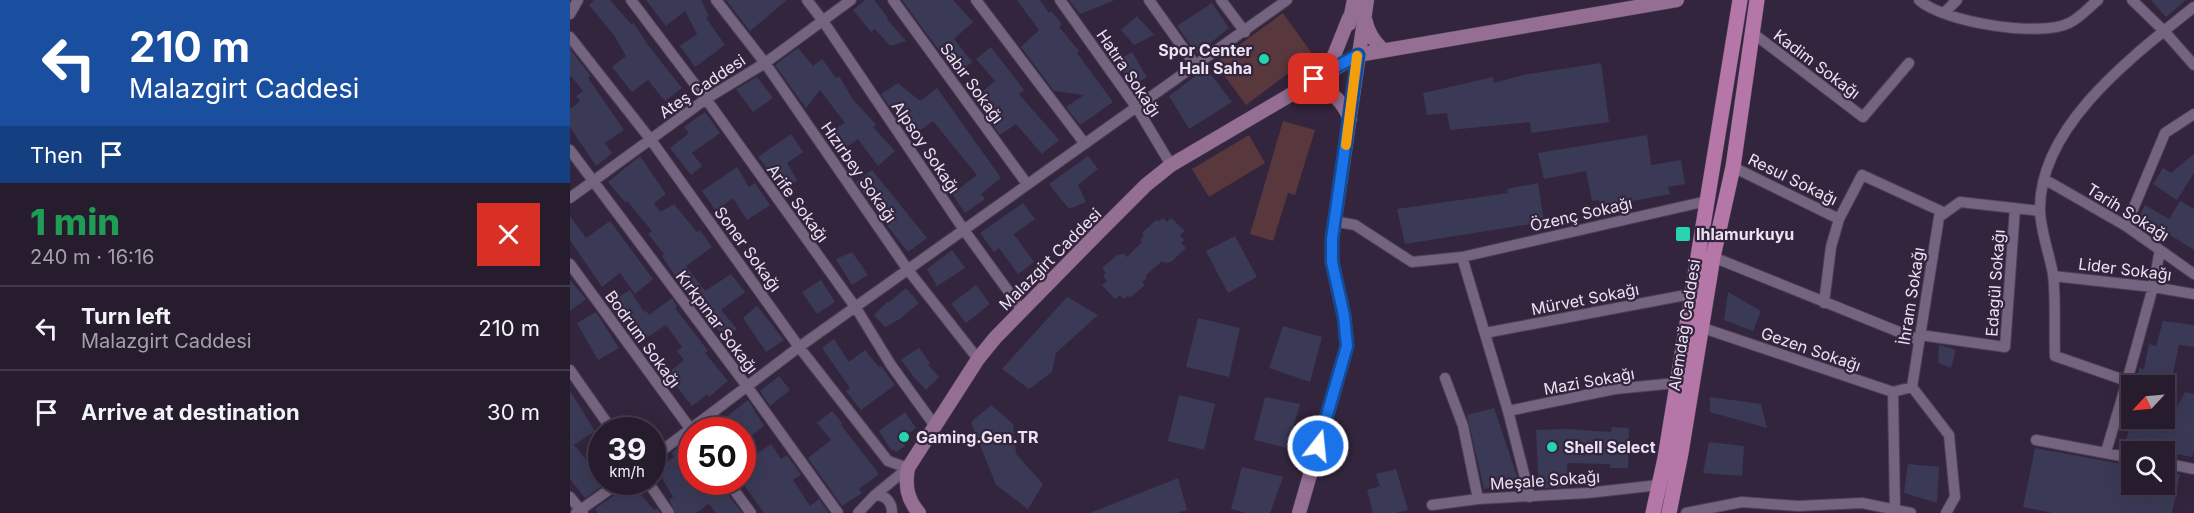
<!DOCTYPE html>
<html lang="en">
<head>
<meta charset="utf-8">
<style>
	body { margin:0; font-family:Inter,sans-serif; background:#2e2536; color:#f1f3f6; height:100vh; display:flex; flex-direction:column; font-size:22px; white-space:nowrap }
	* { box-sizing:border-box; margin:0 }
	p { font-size:20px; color:#a4a1aa }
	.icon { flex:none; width:33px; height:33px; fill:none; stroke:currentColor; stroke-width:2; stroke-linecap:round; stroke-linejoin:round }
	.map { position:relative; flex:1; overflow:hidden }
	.details { display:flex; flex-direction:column; background:#261c2e; width:570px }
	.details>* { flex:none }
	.banner { background:#1a4fa0; color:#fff; overflow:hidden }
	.needle { width:39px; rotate:244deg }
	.buttons { position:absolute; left:1551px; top:375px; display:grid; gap:12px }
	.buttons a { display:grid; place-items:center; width:54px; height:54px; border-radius:0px; background:#261c2e; box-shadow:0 6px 24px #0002,0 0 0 2px #423a4a; font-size:30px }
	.speed { position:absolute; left:18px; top:417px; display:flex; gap:12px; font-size:30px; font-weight:700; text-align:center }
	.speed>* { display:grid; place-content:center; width:78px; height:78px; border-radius:50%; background:#261c2e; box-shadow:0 6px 24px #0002,0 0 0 2px #423a4a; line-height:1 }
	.speed small { font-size:15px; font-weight:400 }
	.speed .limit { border:9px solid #d22; background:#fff; color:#111 }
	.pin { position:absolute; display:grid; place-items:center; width:51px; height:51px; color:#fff; margin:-26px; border-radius:12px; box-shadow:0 3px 9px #0006 }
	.me { position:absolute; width:66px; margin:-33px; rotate:16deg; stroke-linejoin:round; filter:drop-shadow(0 0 4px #0008) }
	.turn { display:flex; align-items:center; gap:21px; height:126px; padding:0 30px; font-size:27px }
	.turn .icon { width:78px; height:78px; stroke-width:2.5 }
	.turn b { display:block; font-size:42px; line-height:51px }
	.then { display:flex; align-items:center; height:57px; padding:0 30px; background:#0003; gap:12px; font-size:22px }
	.round { display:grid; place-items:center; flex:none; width:63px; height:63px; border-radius:0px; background:#2e2536 }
	.overview { display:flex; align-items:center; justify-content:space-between; height:102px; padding:0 30px }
	h1 { font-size:36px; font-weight:800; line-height:45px; color:#1e9e55 }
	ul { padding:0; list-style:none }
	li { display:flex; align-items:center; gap:18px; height:84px; padding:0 30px; border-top:2px solid #423a4a }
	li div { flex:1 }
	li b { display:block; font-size:22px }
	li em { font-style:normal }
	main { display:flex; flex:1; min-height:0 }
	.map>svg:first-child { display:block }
</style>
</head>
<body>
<main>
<section class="details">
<div class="banner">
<div class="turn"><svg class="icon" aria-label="left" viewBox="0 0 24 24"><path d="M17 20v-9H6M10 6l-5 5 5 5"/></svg><div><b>210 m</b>Malazgirt Caddesi</div></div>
<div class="then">Then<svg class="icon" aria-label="arrive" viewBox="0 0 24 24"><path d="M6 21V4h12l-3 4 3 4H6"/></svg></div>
</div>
<div class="overview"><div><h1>1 min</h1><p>240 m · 16:16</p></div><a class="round" style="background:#d93025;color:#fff"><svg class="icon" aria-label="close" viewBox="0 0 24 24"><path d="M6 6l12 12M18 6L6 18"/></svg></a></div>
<ul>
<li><svg class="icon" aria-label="left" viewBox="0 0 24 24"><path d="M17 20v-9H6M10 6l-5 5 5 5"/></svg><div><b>Turn left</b><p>Malazgirt Caddesi</p></div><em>210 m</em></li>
<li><svg class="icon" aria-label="arrive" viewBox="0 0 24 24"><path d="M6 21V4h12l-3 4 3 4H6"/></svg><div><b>Arrive at destination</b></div><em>30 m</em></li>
</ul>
</section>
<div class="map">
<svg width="1624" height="513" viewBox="0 0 1624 513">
	<rect width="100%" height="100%" fill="#33253d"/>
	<path fill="#58373d" d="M713,13l30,42 -67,50 -31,-42z
		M713,121l32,9 -20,65 -7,-2 -15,48 -23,-7z
		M679,135l16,28 -56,34 -17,-28z"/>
	<path fill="#3a3a57" d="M24,0h16l21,24 3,-1 13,21 35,44 -17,13 -17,-21 -16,12 -20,-25 14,-11 -12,-21 -25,-30z
		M76,0h55l8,16 -3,2 19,27 -30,22 -15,-21 17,-12 -12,-23 -19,15z
		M156,0h61l-37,31z
		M295,0h9l14,18 -1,1 19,22 -16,5 -15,-17 -4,3 -18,-22z
		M332,0h51l20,22 -19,17 18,23 -15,13z
		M447,0h23l9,13 2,-2 11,13 -3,3 20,24 -2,2 36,49 -33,23 -14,-18 18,-12 -30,-4 -33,-44 18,-17z
		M499,0h44v1l-33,13z
		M1581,0h35l-20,17z
		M642,3l17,25 -32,26 -20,-28z
		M567,16l17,19 -20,10 -13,-15z
		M421,47l33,43 -5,4 40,46 -17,14 -26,-30 -16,11 -26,-36 21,-18 -19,-22z
		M228,48l15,18 9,-7 14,19 3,-2 13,22 24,27 -3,2 22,24 -17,15 -20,-27 -21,15 -12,-20 20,-11 -25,-33 -14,18 -31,-43z
		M0,49l21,27 -3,2 36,52 -19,13 7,10 -16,13 -26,-39v-18l10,-8 -4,-5 7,-5 -13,-16z
		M562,52l15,25 -15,9 -15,-25z
		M1031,63l8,59 -78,11 -1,-11 -80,8 -3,-17 -20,2 -4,-22 70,-16 1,6 29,-8z
		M636,68l26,34 -43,27 -20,-33z
		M187,77l16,21 -20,14 -17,-23z
		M328,83l22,18 17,-13 64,90 -20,16 4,5 -20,14 -13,-19 25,-19 -44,-54 -18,13 -22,-30 -4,2 -8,-12z
		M135,112l15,21 -28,20 10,13 -11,9 -21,-27 19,-15 -5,-6z
		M221,134l12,18 -16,11 10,17 -12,11 -27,-34z
		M1077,135l4,30 30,-5 4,24 -17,3 2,7 -70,13 -1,-7 -7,1 -6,-30 -42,8 -6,-26z
		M1624,154v19l-17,27 -24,-16 10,-16 8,5z
		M70,156l26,38 -12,9 6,9 14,-8 23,28 3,-2 12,17 -26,19 19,25 26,-17 14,18 -24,18 16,19 -12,10 -34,-44 -2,2 -5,-8 -22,-33 2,-2 -16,-20 4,-3 -25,-30 -1,2 -18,-21z
		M518,156l10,13 -20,16 8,17 -17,7 -20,-25z
		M167,167l12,20 6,-4 15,22 -23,15 -14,-22 -17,13 -14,-20z
		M302,170l55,68 -19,14 -23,-29 -29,-41z
		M968,183l6,39 -139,22 -8,-35 111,-16 -1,-4z
		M1610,201l14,8v41l-38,-24 -3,6 -17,-10 9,-17 24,14z
		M453,203l12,16 -21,15 1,2 19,26 -16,12 -19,-26 -5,4 -14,-19z
		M0,216l16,22 24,-17 43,58 -18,15 -15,-21 -18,14 -32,-47z
		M593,218l4,4 4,-4 14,13 -5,4 4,5 -3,3 5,5 -15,14 -7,1 -2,-2 -17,15 2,2 -5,4 3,3 -14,12 -4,-1 -3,3 -4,-4 -5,4 -13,-14 5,-4 -4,-5 3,-3 -4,-5 15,-13 7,-1 3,3 15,-15 -2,-2 4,-5 -2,-2 14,-13 3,1z
		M665,236l22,41 -29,16 -22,-42z
		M382,250l13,18 -28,18 -10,-17z
		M282,252l16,23 -16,10 -16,-26z
		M0,280l16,19 -16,12z
		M251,280l14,22 -18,12 -15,-22z
		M406,285l14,19 -24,19 -15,-19z
		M336,288l13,15 -19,16 -15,8 -11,-12 14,-14 1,1z
		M60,290l14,22 1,-2 4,5 23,-17 5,8 -2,2 33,43 -3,2 23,28 -19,16 -2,-3 -15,12 -25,-32 17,-14 -7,-9 5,-4 -16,-22 -26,17 -15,-24 -5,2 -7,-10 3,-2 -4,-7z
		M1158,292l33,19 -8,20 -29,-11z
		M497,297l31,18 -42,38 -4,19 -23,17 -27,-20z
		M187,306l27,34 -18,12 -23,-34z
		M26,312l23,36 -21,12 -21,-37z
		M628,318l42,10 -11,49 -43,-10z
		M1593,321l31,4v22l-15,-2 -9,41h-33l2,-18 5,1 5,-25 7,2z
		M713,326l39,11 -12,45 -41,-14z
		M264,339l15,23 16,-12 14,17 2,-1 14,19 -34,25 -15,-19 4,-3 -28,-40z
		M1369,345l17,5 -5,18 -13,-5z
		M349,348l11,15 -2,2 11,12 -13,13 -13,-14 -12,-16z
		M209,376l11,14 -20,16 -10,-15z
		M0,391l25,40 -21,14 24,29 4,-3v11h6l-23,16 -15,-19z
		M1615,392l9,2v56l-2,7 -67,-13 7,-26h33l-2,15z
		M609,395l36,9 -11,46 -36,-9z
		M695,397l35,7 -13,44 -33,-8z
		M1140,397l51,7 6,24 -57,-16z
		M178,400l16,26 -22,17v-13h-7l-10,-12z
		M421,405l22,19 3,30 27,30 -15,25 -32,-24 -25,-63z
		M924,408l25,74 -35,7 -17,-74z
		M262,411l11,13 -2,1 38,49 -20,15 3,4 -20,13 -34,-48 23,-18 -14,-17z
		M335,412l11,16 -8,6 3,3 -8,6 2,3 -9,6 -3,-3 -2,1 -12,-19z
		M1042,427l17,1 -1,40h-18v-4l-43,-1 1,24 -29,1 -3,-58 29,-1 46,3z
		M121,438l1,44h27l23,31h-26l-7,-9 -13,9h-20l-7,-13 4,-3 -17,-29 18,-11 -3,-4z
		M1139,442l35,4 -2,30 -39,-3z
		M201,444l10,15 6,-4 14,20 -8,5 17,26 9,-7 10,14h-65l-22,-31v-18z
		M1465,448l97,18v18h32v-13l16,3 -8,39h-120l-29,-6z
		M1338,464l31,3 -2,36 -33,-10z
		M672,467l41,10 -13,36h-24l-15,-4z
		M826,469l12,41 -12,3h-23l-6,-23 13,-4 -4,-12z
		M608,478l9,32 -10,3h-87z
		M57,482h3l24,28 3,-2 3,5h-62l-3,-4 29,-21z"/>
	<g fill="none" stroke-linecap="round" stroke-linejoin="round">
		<g stroke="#4d4155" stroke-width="12">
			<path id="street" d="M61,0l75,99 150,209 35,57 44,61
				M146,0l49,63 143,207 70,89
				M237,0l16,21 141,209 58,80
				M323,0l134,184
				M406,0l109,144
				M490,0l77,108 34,57
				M579,0l47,66
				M651,0l24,32
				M1349,0c24,22 121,38 150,23 11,-5 20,-16 29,-23
				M1562,0l32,31 30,34
				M1375,12l12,-12
				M0,14l8,-14
				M1184,34l109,83 46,-54
				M0,37l81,103 148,207 89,114 20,7
				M0,150l176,235 92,128
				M1163,167l106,52
				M1474,179l82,47 68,48
				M0,198l136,-99 59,-36 86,-63
				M763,221l22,4 57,37 50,-5
				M1556,226l39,-93 29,-19
				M1590,250l-7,37 -26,94 -72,-25c-1,-27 1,-56 -2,-82 -4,-21 -12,-42 -13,-63 -2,-85 94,-156 154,-204
				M1143,257l206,83
				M0,264l122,167
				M1483,276l100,11 41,7
				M1254,303l7,-56 8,-28 23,-44 83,38
				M1130,327l193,65 19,-5
				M915,333l206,-39
				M1350,335l85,12 10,-139
				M0,370l42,60
				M875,378l18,48 15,73
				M1342,387l27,-170 21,-15 80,9
				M1342,387l37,48 6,62 -9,16
				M1323,392l2,118
				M938,411l107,-22 61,-6
				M1466,440l96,18
				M1536,452l21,-71
				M82,458l147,-111 488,-347
				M1594,463l30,6
				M78,482l21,31
				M158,482l23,31
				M305,495c11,0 17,7 17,18
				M0,497l13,16
				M960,497l-22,-86 -46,-154 245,-56
				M862,505l46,-6 109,-6 72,-8
				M6,513l44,-31
				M288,513l17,-18 33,-27
				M1116,513l56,-11 56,4 64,-3 49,10"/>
		</g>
		<g stroke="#4d4155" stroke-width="15">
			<path id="secondary" d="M795,19c3,14 9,22 18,31
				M779,24l5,-24
				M752,71l11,-13 16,-40
				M728,91c27,-6 42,4 52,28
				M349,513c-12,-14 -14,-27 -11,-45l70,-109 17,-21 102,-104 49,-49 25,-20 187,-110 319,-55
				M729,513l48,-167 -3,-30 -12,-54v-23l35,-239"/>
		</g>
		<g stroke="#4d4155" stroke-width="16">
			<path id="primary" d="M1083,513l12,-55 75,-458
				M1099,513l12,-60 32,-196 20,-90 24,-167"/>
		</g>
		<use href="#street" stroke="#74647f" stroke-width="10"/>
		<use href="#secondary" stroke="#946e93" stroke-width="14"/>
		<use href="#primary" stroke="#b477a8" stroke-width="15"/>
	</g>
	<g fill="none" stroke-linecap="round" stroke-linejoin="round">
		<g stroke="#114b97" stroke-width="15">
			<path id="route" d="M744,79l44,-24 -26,184v23l12,54 3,30 -29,100"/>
		</g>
		<use href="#route" stroke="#1a73e8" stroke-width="10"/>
		<path stroke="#f59e0b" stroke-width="10" d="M776,145l11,-89"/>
	</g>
	<g fill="#26d5ae" stroke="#33253d" stroke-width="2">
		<circle cx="694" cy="59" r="6"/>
		<rect x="1105" y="226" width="16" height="16" rx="3"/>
		<circle cx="334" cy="437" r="6"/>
		<circle cx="982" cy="447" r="6"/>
	</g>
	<g text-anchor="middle" stroke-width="4.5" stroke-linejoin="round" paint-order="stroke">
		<g font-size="16" font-weight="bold" fill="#ebe2f2" stroke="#33253d" text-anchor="start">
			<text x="682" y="56" text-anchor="end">Spor Center<tspan x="682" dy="18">Halı Saha</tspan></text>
			<text x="1126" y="240">Ihlamurkuyu</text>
			<text x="346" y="443">Gaming.Gen.TR</text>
			<text x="994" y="453">Shell Select</text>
		</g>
		<g font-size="16" fill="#ebe2f2" stroke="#33253d">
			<text transform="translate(1247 64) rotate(37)" y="6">Kadim Sokağı</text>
			<text transform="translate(559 73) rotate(56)" y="6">Hatıra Sokağı</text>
			<text transform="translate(402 83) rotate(54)" y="6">Sabır Sokağı</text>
			<text transform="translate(132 86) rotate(-34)" y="6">Ateş Caddesi</text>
			<text transform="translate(356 147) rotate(56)" y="6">Alpsoy Sokağı</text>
			<text transform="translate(289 172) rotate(55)" y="6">Hızırbey Sokağı</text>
			<text transform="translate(1223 179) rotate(26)" y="6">Resul Sokağı</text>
			<text transform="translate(228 203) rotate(54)" y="6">Arife Sokağı</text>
			<text transform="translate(1558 212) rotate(32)" y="6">Tarih Sokağı</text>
			<text transform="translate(1011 214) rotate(-13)" y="6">Özenç Sokağı</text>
			<text transform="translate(178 249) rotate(54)" y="6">Soner Sokağı</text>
			<text transform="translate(480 259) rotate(-45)" y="6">Malazgirt Caddesi</text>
			<text transform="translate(1555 269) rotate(7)" y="6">Lider Sokağı</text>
			<text transform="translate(1425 283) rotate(-86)" y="6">Edagül Sokağı</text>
			<text transform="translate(1341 296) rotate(-81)" y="6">İhram Sokağı</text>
			<text transform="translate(1015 299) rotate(-11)" y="6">Mürvet Sokağı</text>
			<text transform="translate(147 322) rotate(53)" y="6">Kırkpınar Sokağı</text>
			<text transform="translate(1114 325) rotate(-81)" y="6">Alemdağ Caddesi</text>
			<text transform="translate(73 339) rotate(54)" y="6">Bodrum Sokağı</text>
			<text transform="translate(1241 349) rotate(19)" y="6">Gezen Sokağı</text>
			<text transform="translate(1019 381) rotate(-10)" y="6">Mazi Sokağı</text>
			<text transform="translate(975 480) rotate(-4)" y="6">Meşale Sokağı</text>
		</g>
	</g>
</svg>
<div class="buttons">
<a><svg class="needle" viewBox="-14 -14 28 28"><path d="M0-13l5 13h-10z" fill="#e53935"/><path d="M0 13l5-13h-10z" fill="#a4a1aa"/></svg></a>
<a><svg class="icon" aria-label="search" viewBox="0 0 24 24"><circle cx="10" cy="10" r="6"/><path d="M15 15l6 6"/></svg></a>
</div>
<div class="speed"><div>39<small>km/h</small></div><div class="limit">50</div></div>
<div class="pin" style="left:744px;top:79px;background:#d93025"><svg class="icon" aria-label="arrive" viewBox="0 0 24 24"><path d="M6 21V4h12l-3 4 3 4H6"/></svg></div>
<svg class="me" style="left:748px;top:446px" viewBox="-20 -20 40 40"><circle r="17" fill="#1a73e8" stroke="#fff" stroke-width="3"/><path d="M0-11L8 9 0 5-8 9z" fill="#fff"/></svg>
</div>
</main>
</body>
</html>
